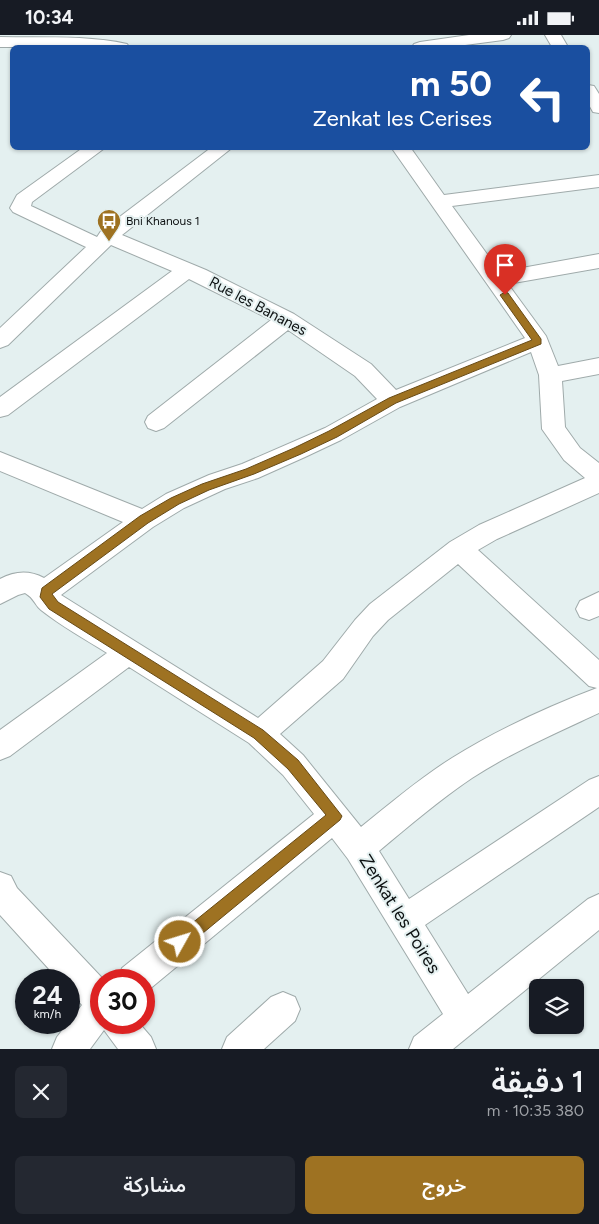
<!DOCTYPE html>
<html lang="ar">
<head>
<meta charset="utf-8">
<style>
	body { margin:0; font-family:Figtree,"Noto Sans Arabic",sans-serif; background:#242831; color:#f1f3f6; direction:rtl; height:100vh; display:flex; flex-direction:column; font-size:19px; white-space:nowrap }
	* { box-sizing:border-box; margin:0 }
	p { font-size:16px; color:#9ea1a6 }
	.icon { flex:none; width:28px; height:28px; fill:none; stroke:currentColor; stroke-width:2; stroke-linecap:round; stroke-linejoin:round }
	.map { position:relative; height:1014px; overflow:hidden; direction:ltr }
	.side { display:flex; flex-direction:column; background:#171b24; flex:1 }
	.side>* { flex:none }
	.banner { position:absolute; left:10px; top:10px; width:580px; height:105px; border-radius:8px; box-shadow:0 1px 4px #0004; direction:rtl; background:#1a4fa0; color:#fff; overflow:hidden }
	.fabs { position:absolute; left:529px; top:944px; display:grid; gap:10px }
	.fabs a { display:grid; place-items:center; width:55px; height:55px; border-radius:8px; background:#171b24; box-shadow:0 1px 4px #0004; font-size:25px }
	.speed { position:absolute; left:15px; top:934px; display:flex; gap:10px; font-size:25px; font-weight:700; text-align:center }
	.speed>* { display:grid; place-content:center; width:65px; height:65px; border-radius:50%; background:#171b24; box-shadow:0 1px 4px #0004; line-height:1 }
	.speed small { font-size:12px; font-weight:400 }
	.speed .limit { border:8px solid #d22; background:#fff; color:#111 }
	.pin { position:absolute; display:grid; place-items:center; width:42px; height:42px; color:#fff; margin:-51px -21px; border-radius:50% 50% 50% 0; rotate:-45deg; box-shadow:0 0 5px #0007 }
	.pin .icon { rotate:45deg }
	.me { position:absolute; width:55px; margin:-28px; rotate:51deg; stroke-linejoin:round; filter:drop-shadow(0 0 4px #0008) }
	.turn { display:flex; align-items:center; gap:18px; height:105px; padding:0 15px; font-size:22px }
	.turn .icon { width:65px; height:65px; stroke-width:2.5 }
	.turn b { display:block; font-size:35px; line-height:42px }
	.round { display:grid; place-items:center; flex:none; width:52px; height:52px; border-radius:8px; background:#242831 }
	.headline { display:flex; align-items:center; justify-content:space-between; height:85px; padding:0 15px }
	h1 { font-size:30px; font-weight:600; line-height:38px }
	.action { display:flex; gap:10px; margin-top:auto; padding:10px 15px }
	.action a { flex:1; height:58px; border-radius:8px; background:#9e7222; color:#fff; font-size:20px; font-weight:600; line-height:58px; text-align:center }
	.action a+a { background:#242831; color:#f1f3f6 }
	.status { display:flex; justify-content:space-between; align-items:center; height:35px; padding:0 25px; background:#171b24; direction:ltr }
	.status svg { height:14px; fill:currentColor }
	.map>svg:first-child { display:block }
</style>
</head>
<body>
<div class="status"><b>10:34</b><svg viewBox="0 0 49 12"><path d="M0 12V9h3v3zM5 12V6h3v6zM10 12V3h3v9zM15 12V0h3v12zM26 1h20v11H26zM47 4h2v5h-2z"/></svg></div>
<div class="map">
<svg width="599" height="1014" viewBox="0 0 599 1014">
	<rect width="100%" height="100%" fill="#e4f0f0"/>
	<g fill="none" stroke-linecap="round" stroke-linejoin="round">
		<g stroke="#9faaaa" stroke-width="2">
			<path id="minor" d="M469,0h42l-2,3 -6,2 -53,7h-38l2,-3 6,-2z
				M545,0h16l7,12h-16z
				M0,2c41,1 86,-2 127,7l2,3h-129z
				M588,50l6,1 5,8v19l-6,-1 -5,-9z
				M84,112h22l-74,55 -1,4 66,31 4,-6 111,-84h21l-111,88 84,35 88,44 77,50 25,26 129,-52 -134,-191h19l34,48 155,-20v12l-147,19 48,66 99,-18v14l-91,16 38,52 12,30 41,-8v16l-37,7 3,46 15,21 19,15v30l-102,46 -19,11 121,110v53c-43,20 -87,39 -127,65 -33,22 -63,48 -93,73l30,48 180,-119 10,-4v31l-174,118 43,69 120,-95 11,-5v36l-146,119h-44l5,-12 29,-23 -95,-155 -16,-21 -186,154h-2v-12h-26l4,-12 192,-154 -31,-39 -34,-32 -120,-76 -119,89 -10,4v-30l107,-77c-22,-14 -46,-27 -66,-43 -7,-6 -6,-11 -16,-17l-7,2 -18,9v-25c15,-8 29,-9 44,-1l79,-56 -123,-51v-19l142,57 24,-15 43,-19 33,-11 83,-36 52,-29 -22,-23 -67,-46 -124,98 -8,3 -8,-3 -3,-6 3,-6 123,-96 -82,-41 -181,136 -8,2v-20l172,-126 -61,-26 -103,100 -8,3v-20l86,-81 -73,-35 -3,-4 7,-13zM531,317l8,23 3,54 22,31 21,18 -106,47 -29,17 -80,62 -15,16 -32,41 -65,57 -197,-123 92,-68 31,-19 41,-19 33,-11 47,-21 36,-17 59,-33zM458,529l131,122 8,2c-50,19 -100,42 -145,70 -32,20 -61,45 -91,69l-58,-72 -23,-21 63,-55 30,-43 15,-16z
				M599,557v24l-10,4 -9,-3 -4,-8 4,-8z
				M0,837l11,4 6,12 87,92h-3v43h38l12,14 5,12h-38l-14,-19 -14,19h-38l5,-12 25,-32 -13,-15v-10h-10l-59,-65z
				M283,957l12,5 5,12 -5,12 -31,28h-42l5,-12 44,-40z"/>
		</g>
		<use href="#minor" fill="#fff" fill-rule="evenodd"/>
	</g>
	<path fill="#9e7222" stroke="#674a16" d="M505,257l3,1 33,46v5l-145,59 -59,34 -36,17 -47,20 -45,16 -30,14 -31,19 -96,71 6,8 205,128 35,30 44,56 -2,4 -154,127 -6,2 -5,-2 -2,-5 2,-5 151,-122 -38,-46 -34,-31 -205,-129 -9,-12 2,-9 98,-72 31,-18 31,-14 44,-15 48,-21 35,-17 60,-33 143,-58 -32,-45z"/>
	<defs>
		<g id="bus-pin" transform="scale(1.25)"><path d="M0 17L-7.5 6A9.5 9.5 0 1 1 7.5 6Z" fill="#9e7222" stroke="#e4f0f0"/><path d="M-5-6H5V4H4V6H2V4H-2V6H-4V4H-5ZM-3.5-4V0h7V-4ZM-3.5 1.2v1.5H-2V1.2ZM2 1.2v1.5H3.5V1.2Z" fill="#fff"/></g>
	</defs>
	<g fill-rule="evenodd">
		<use href="#bus-pin" x="109" y="186"/>
	</g>
	<g text-anchor="middle" stroke-width="4" stroke-linejoin="round" paint-order="stroke">
		<g font-size="12" fill="#0d1112" stroke="#e4f0f0" text-anchor="start">
			<text x="126" y="190">Bni Khanous 1</text>
		</g>
		<g font-size="15" fill="#0d1112" stroke="#e4f0f0">
			<text transform="translate(258 271) rotate(28)" y="5">Rue les Bananes</text>
		</g>
		<g font-size="18" fill="#0d1112" stroke="#e4f0f0">
			<text transform="translate(400 879) rotate(58)" y="6">Zenkat les Poires</text>
		</g>
	</g>
</svg>
<div class="fabs">
<a><svg class="icon" aria-label="layers" viewBox="0 0 24 24"><path d="M12 4l9 5-9 5-9-5zM3 14l9 5 9-5"/></svg></a>
</div>
<div class="speed"><div>24<small>km/h</small></div><div class="limit">30</div></div>
<div class="pin" style="left:505px;top:260px;background:#d93025"><svg class="icon" aria-label="arrive" viewBox="0 0 24 24"><path d="M6 21V4h12l-3 4 3 4H6"/></svg></div>
<svg class="me" style="left:180px;top:907px" viewBox="-20 -20 40 40"><circle r="17" fill="#9e7222" stroke="#fff" stroke-width="3"/><path d="M0-11L8 9 0 5-8 9z" fill="#fff"/></svg>
<div class="banner">
<div class="turn"><svg class="icon" aria-label="left" viewBox="0 0 24 24"><path d="M17 20v-9H6M10 6l-5 5 5 5"/></svg><div><b>50 m</b>Zenkat les Cerises</div></div>
</div>
</div>
<section class="side">
<div class="headline"><div><h1>1 دقيقة</h1><p>380 m · 10:35</p></div><a class="round"><svg class="icon" aria-label="close" viewBox="0 0 24 24"><path d="M6 6l12 12M18 6L6 18"/></svg></a></div>
<div class="action"><a>خروج</a><a>مشاركة</a></div>
</section>
</body>
</html>
